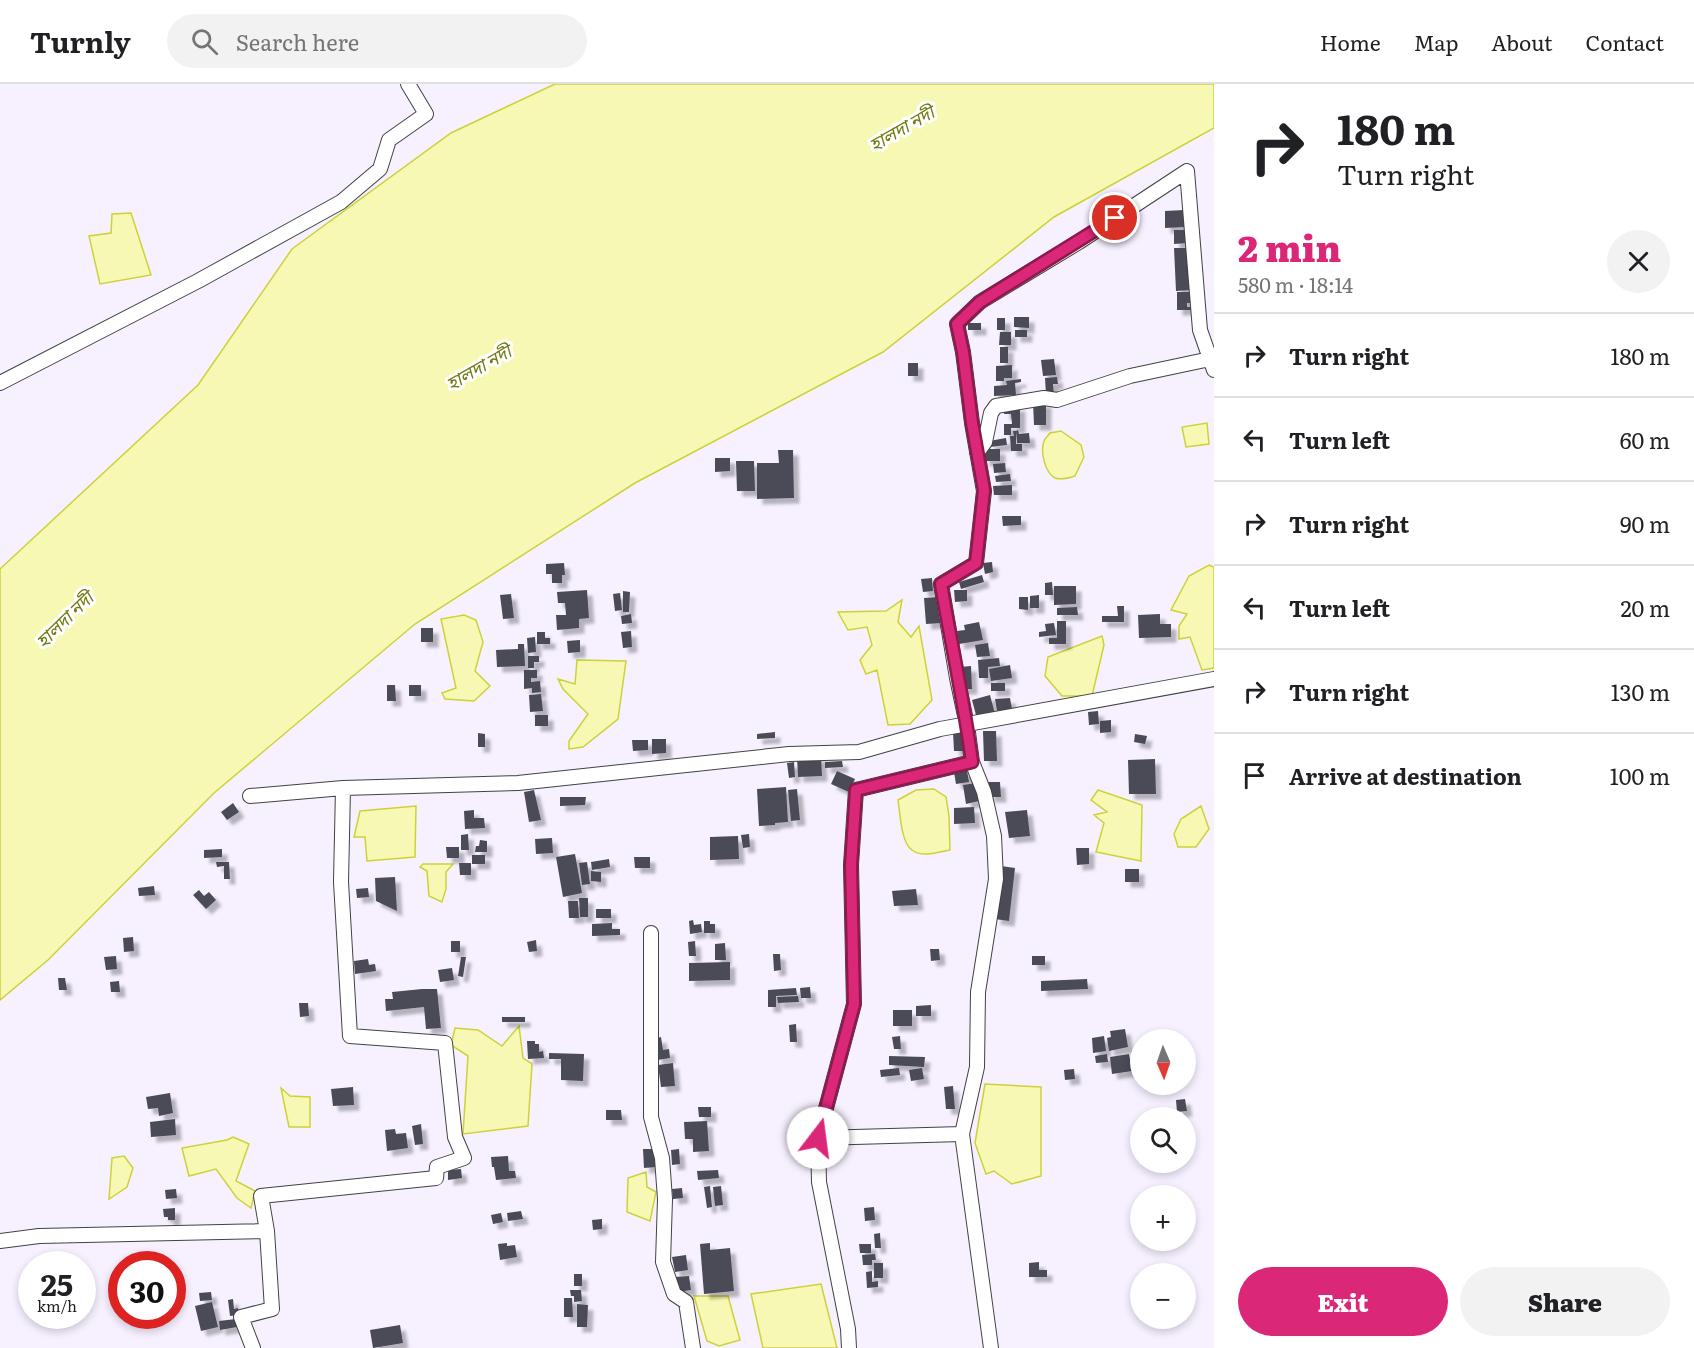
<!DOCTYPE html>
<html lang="en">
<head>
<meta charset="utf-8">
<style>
	body { margin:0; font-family:Literata,"Noto Sans Bengali",serif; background:#f2f2f2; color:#202124; height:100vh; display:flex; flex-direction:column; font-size:22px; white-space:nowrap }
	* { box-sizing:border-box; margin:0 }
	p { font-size:20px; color:#757577 }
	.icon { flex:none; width:33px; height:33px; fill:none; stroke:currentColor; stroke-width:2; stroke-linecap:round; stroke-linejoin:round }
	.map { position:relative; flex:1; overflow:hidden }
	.side { display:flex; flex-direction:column; background:#fff; width:480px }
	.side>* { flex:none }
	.top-card { background:#fff; color:#202124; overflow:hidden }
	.needle { width:39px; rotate:178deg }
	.controls { position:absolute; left:1130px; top:945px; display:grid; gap:12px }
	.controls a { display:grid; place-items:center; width:66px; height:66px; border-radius:50%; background:#fff; box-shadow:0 3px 9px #0003; font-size:30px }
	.speed { position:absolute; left:18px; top:1167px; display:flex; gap:12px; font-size:30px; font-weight:700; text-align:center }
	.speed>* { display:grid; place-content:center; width:78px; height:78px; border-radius:50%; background:#fff; box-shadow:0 3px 9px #0003; line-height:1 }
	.speed small { font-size:15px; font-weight:400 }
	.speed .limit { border:9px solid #d22; background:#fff; color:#111 }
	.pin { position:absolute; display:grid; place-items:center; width:51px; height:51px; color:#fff; margin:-26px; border:3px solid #fff; border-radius:50%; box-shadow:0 2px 6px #0007 }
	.me { position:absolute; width:66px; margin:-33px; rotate:15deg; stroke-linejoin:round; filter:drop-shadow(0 0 4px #0008) }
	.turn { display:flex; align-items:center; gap:21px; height:126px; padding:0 24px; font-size:27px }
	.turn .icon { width:78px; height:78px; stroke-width:2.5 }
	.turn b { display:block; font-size:42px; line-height:51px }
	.round { display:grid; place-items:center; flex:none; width:63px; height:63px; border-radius:32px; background:#f2f2f2 }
	.headline { display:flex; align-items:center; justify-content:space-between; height:102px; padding:0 24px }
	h1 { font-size:36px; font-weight:800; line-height:45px; color:#db2777 }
	.primary-button { display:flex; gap:12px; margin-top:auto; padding:12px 24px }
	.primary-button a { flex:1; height:69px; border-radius:36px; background:#db2777; color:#fff; font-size:24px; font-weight:800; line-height:69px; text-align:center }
	.primary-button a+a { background:#f2f2f2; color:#202124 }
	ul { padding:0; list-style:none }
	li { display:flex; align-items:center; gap:18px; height:84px; padding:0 24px; border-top:2px solid #e0e0e0 }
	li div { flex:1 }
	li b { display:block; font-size:22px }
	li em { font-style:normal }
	header { display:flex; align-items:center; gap:36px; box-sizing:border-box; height:84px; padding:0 30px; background:#fff; border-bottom:2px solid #e0e0e0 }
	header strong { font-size:28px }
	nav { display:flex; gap:33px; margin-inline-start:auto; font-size:21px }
	.search { width:420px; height:54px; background:#f2f2f2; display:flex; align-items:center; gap:15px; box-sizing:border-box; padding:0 21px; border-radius:33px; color:#757577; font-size:22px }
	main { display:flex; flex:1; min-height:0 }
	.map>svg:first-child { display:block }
</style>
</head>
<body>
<header>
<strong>Turnly</strong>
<div class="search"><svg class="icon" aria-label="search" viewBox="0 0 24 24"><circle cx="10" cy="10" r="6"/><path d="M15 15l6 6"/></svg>Search here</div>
<nav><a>Home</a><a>Map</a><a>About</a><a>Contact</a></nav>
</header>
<main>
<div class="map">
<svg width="1214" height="1264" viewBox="0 0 1214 1264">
	<defs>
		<filter id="shadow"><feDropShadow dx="5.5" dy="5.5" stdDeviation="1.5" flood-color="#0004"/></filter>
	</defs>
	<rect width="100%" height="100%" fill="#f7f1ff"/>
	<path fill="#f7f8b4" stroke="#ccd238" stroke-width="1.5" d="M555,0h659v44l-160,89 -171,135 -248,131 -220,141 -201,169 -166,167 -48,40v-431l198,-184 94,-136 159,-116z
		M131,129l20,62 -51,9 -11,-48 22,-3 1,-19z
		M1207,339l2,21 -23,3 -4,-20z
		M1061,347l20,14 3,12 -9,19c-6,2 -14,4 -20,2 -10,-5 -15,-27 -11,-37 1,-3 4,-5 6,-8z
		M1209,481l5,2v101l-12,2 -12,-33 -11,2v-13l8,-12 -16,-4 18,-34z
		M902,516l-4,22 13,15 8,-11 13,74 -22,24 -22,1 -11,-55 -11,4 -6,-14 12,-15 -5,-18 -19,3 -10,-18 48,-1z
		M464,531l12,5 7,22 -8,29 15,15 -16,15 -29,-2 -3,-6 14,-5 -15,-69z
		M1102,552l2,9 -12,51h-30l-17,-20 3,-19z
		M577,576l49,1 -8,58 -35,28 -14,2v-8l19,-27 -25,-25 -5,-10 17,5z
		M934,705l12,8 3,19 1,34c-11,2 -28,8 -38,0 -11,-7 -12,-38 -14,-50l18,-10z
		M1098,706l44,15 -1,56 -45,-9 8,-29 -10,-8 13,-3 -16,-12z
		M416,722l-1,51 -48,4 -2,-24h-11l6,-26z
		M1201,722l8,23 -13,18h-18l-4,-13 7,-15z
		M423,780h30l-7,8v17l-4,13 -13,-6 -2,-25 -7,-4z
		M519,942l4,32 9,6 -4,62 -65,8 5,-78 -17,-11 4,-17 23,2 24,16z
		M985,1000l56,3v89l-29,8 -18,-13 -8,3 -11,-31z
		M281,1004l9,8 20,1v30h-21z
		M233,1053l16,7 -13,37 19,10 -4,17 -14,-10 -21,-29 -27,7 -7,-28 45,-8z
		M124,1072l9,12 -6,19 -18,12 3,-41z
		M646,1088l1,15 9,5 -6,29 -23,-9 1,-34z
		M821,1200l16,64h-74l-12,-54z
		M694,1212h34l12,44 -21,6 -12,-5z"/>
	<path fill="#4b4b58" filter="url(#shadow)" d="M1184,126l1,17 -20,1v-17z
		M1174,146h13l1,13 -14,1z
		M1174,164h16l2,42 -16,1z
		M1177,208h17v11h-7v4h7v3h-17z
		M1014,233h15v11l-15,-1z
		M997,234h8v12h-8z
		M968,239h13v7h-13z
		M1015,246h12v7h-12z
		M1000,248h11v13h-12z
		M1000,263h8v16h-8z
		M1054,275l2,16 -13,1 -2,-16z
		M908,279h10v13h-10z
		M1012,281v13h-8v3h-8v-15z
		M1057,293l1,7h-5l1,11h-8l-1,-17z
		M1021,295v3l-6,1 1,12 -22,1v-10l13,-1 -1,-4z
		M1033,318h13v23h-12z
		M1004,322h16v22h-9v7h-7v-11h8l-1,-10h-7z
		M1018,346l1,4 10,-1 1,10h-13l-1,-12z
		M1013,347h3v13h-2h8v7h-11l-1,-15h4z
		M1006,354l1,7 -17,2 -1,-6z
		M984,365h16v12h-16z
		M778,366h15l1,48 -37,1v-36h22z
		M715,374h15v13l-15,1z
		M736,377h18l1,30h-18z
		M1005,379l1,9 -12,1 -1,-9z
		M1010,390l1,7 -15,1 -1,-6z
		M1012,401v10h-18l-1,-9z
		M1002,432h19v9l-18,1z
		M992,478l1,10 -8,2 -2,-11z
		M564,479l1,12h-3v8h-10v-9h-6v-10z
		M982,491l2,7 -23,7 -2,-7z
		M932,494l1,13 -10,1 -2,-13z
		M1052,498l1,13h-8v-12z
		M1054,502h22v18l-22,1z
		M587,506l2,28 -10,1v9l-22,2 -1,-15h10l-1,-12h-7l-1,-11z
		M954,506h13v11l-12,1z
		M623,507l7,1 -1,20h-6z
		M620,509l2,17 -7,1 -2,-17z
		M511,510l3,24 -11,1 -3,-24z
		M1039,511v13h-9v-12z
		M939,513l2,26 -15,1 -2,-26z
		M1019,513h9v13l-9,-1z
		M1117,522h7v16h-22v-6h16z
		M1077,523l1,8h-21v-7z
		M631,530l1,9 -10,1 -1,-8z
		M1160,530v10h11v13l-32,1 -1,-23z
		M1057,537h9v23h-17v-6h8z
		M979,538l4,18 -24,4 -2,-13 8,-1 -1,-5z
		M1054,539l2,12 -17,2v-5l7,-1 -1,-7z
		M421,544h12v14h-12z
		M631,547l1,16 -9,1 -2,-16z
		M537,548h8v6h5v6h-13z
		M535,553l1,15 -8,1 -1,-15z
		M580,556v12l-12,1 -1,-12z
		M988,559l2,13 -13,1 -2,-12z
		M518,560h6l1,22 -28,1 -1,-17 22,-1z
		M528,572h11v6h-5v6h-6z
		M999,574l1,8 -12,1v11h-9l-1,-18z
		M1010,581l2,13 -21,3 -2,-12z
		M971,582l1,23h-11l-1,-22z
		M524,586h13v8h-6v4l9,-1 1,11 -9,1v-5l-8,1z
		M991,599h14v8h-14z
		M387,601h8l1,16h-9z
		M409,601h12v11h-12z
		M541,610l2,17 -13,1 -1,-17z
		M990,611l5,19 -18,5 -5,-19z
		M1010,614l2,11 -15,2 -2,-12z
		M1098,627l1,13 -10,1 -1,-13z
		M535,631h13v11h-13z
		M1111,636v12l-11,1v-12z
		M983,647h13l1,30h-13z
		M775,648v6l-18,1v-5z
		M953,648h11v19h-10z
		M478,649l7,1v13h-7z
		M1135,650l12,2 -2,8 -11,-2z
		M652,655h14v14l-14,1z
		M632,656h16v10l-15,1z
		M797,672h24l1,20 -24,1z
		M1155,675l1,35h-27l-1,-34z
		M842,677l1,6 -18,1v-6z
		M794,678l1,15 -6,1 -2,-15z
		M967,686l2,12 -13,2 -2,-12z
		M837,687l18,8 -6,13 -18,-8z
		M988,698h12l1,15h-12z
		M976,699l3,18 -13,3 -3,-19z
		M786,703l2,35 -13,1v2l-16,1 -2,-37z
		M797,705l3,31 -9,1 -3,-31z
		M534,706l7,30 -12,2 -5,-30z
		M560,713h26l-1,8 -25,1z
		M233,719l6,9 -12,8 -6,-8z
		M974,723l1,16 -21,1v-16z
		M474,726v8h10l1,10 -20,1 -1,-18z
		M1027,726l3,26 -21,2 -4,-26z
		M468,750l1,16h-8v-15z
		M749,750l1,13 -7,1 -2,-13z
		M738,752l1,23 -29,1v-23z
		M552,754l1,15 -17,1 -1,-15z
		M480,756l7,1v11h-12l1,-6h3z
		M446,763h13v11h-12z
		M1076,764h13v16l-12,1z
		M222,765v8l-18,1v-8z
		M575,770l7,39 -19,4 -7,-40z
		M472,771h13v9h-13z
		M634,773h16v11h-15z
		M609,775l1,8 -18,3 -1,-8z
		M216,778h13l1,17h-6v-13l-7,1z
		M587,778l3,22 -8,1 -3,-22z
		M459,779h12v12h-11z
		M1001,782l14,2 -6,53 -14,-2z
		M1125,785h14v13h-14z
		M591,787l10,1v10l-10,-1z
		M395,793l2,34 -21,-10 -1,-23z
		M154,802l1,9 -16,1 -1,-8z
		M368,804l1,9 -12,1 -1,-9z
		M916,805l2,16 -24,1 -2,-15z
		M199,806l5,6 5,-4 7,8 -10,9 -13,-14z
		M579,814h9v19h-8z
		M568,817h10l1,17h-10z
		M596,825h15v9h-15z
		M693,836l1,5 7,-1 1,8 -12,2 -1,-13z
		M704,837h6v3h5v9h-11z
		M612,839v6h8v6l-28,1v-12z
		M133,853l1,14 -10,1 -1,-14z
		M536,856l1,11 -8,1 -2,-10z
		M451,857h9v11h-9z
		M695,857l1,15h-7l-1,-14z
		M725,859l1,17h-11v-16z
		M930,865h9l1,11 -9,1z
		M773,870h7l1,16 -7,1z
		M116,872l1,13 -11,1 -2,-13z
		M1032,872h13v9h-13z
		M461,873h5l-3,20 -5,-1z
		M368,875l1,6 6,-1 1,7 -21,3 -1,-13z
		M730,878v18l-41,1v-18z
		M452,884l2,12 -14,2 -2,-12z
		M58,894h7l2,12h-8z
		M1087,895l1,10 -47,2v-10z
		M119,897l1,11h-9l-1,-10z
		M810,903l1,11h-10l-1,-10z
		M796,904l1,7 -21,1v11h-8v-17z
		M422,905h15l4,39 -15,1 -2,-22 -38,4 -1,-12h8l-1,-7z
		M798,912l1,6 -21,1 -1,-6z
		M299,919h9l1,13 -9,1z
		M931,921v11h-15v-10z
		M893,926h19v16h-19z
		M502,933h23v5h-23z
		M796,940l1,18h-7l-1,-17z
		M1125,945l3,18 -19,4 -2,-13 4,-1 -1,-6z
		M900,952l1,13h-7l-2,-12z
		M1104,952l2,15 -13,2 -1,-15z
		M661,953l2,13 6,-1 1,9 -13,2 -4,-21z
		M527,957h8v3h4v8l4,-1 1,7 -16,1z
		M549,969l35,1 -1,27 -22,-1v-21h-12z
		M1107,970l1,8 -12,1 -1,-7z
		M1129,970l3,17 -20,3 -2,-17z
		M889,972l36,1 -1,10 -35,-2z
		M673,979l2,23 -14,1 -3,-22z
		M899,984l1,7 -19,2 -1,-7z
		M922,984l2,11 -13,2 -2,-11z
		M1074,985l1,10 -10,1 -1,-10z
		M953,1002l2,23h-9l-2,-22z
		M353,1003l1,18 -21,1 -2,-17z
		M170,1009l3,20 -14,3 -1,-8 -10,1 -2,-12z
		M1185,1015l2,12 -10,1 -1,-12z
		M698,1023h13v10h-12z
		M606,1026h15l1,10h-16z
		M175,1035l1,16 -25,2 -1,-15z
		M707,1037l2,30 -16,1v-13h-8l-1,-17z
		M421,1040l2,20 -8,1 -3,-19z
		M395,1045l1,5 10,-1 2,15 -21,3 -2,-21z
		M643,1065h12l1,18 -12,1z
		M679,1065l1,15 -8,1 -1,-15z
		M508,1072l1,15h6l1,7 -20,2 -2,-13h-2l-1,-10z
		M461,1085l1,9 -14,2v-10z
		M718,1086l1,8 -21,2 -1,-9z
		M710,1102l2,21 -5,1 -3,-21z
		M721,1102l2,19 -8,1 -2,-19z
		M682,1104l1,10 -10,1 -1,-10z
		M176,1105l1,9 -11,1 -1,-9z
		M874,1123l1,13 -10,1 -1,-13z
		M175,1124v12h-7v-3h-4l-1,-8z
		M521,1127l2,8 -15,2 -1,-8z
		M501,1129l2,9 -10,2 -2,-9z
		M602,1135v10l-9,1 -1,-10z
		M880,1149l1,15h-6l-1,-14z
		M507,1159v3l8,-1 2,12 -17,3 -2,-16z
		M710,1159v7l20,-2 4,43 -30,3 -4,-50z
		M859,1160h12v9h-11z
		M875,1170l1,6h-4v5h-9l-1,-10z
		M686,1171l2,15 -13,2 -3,-15z
		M1039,1178v8h8v7h-18v-14z
		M874,1179h9v15h-9z
		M872,1187v11l6,-1v6l-11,1 -1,-16z
		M574,1190h8v12h-8z
		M689,1192l2,14 -14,2 -2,-15z
		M570,1206h11l1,11 -8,1v-6h-3z
		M211,1208l1,8 -12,1 -1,-8z
		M564,1214h8l1,19h-9z
		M233,1215l1,10 4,-1 1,7 -9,1 -2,-16z
		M212,1218l6,25 -17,4 -6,-25z
		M577,1220l11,1 -1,22h-10z
		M236,1235l1,8 -17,3 -1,-9z
		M400,1241l3,18 -30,5 -3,-18z"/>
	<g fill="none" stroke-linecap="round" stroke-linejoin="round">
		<g stroke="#424242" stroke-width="16">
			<path id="street" d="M0,299l198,-102 143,-79 39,-33 9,-29 37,-26 -18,-30
				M977,369l8,-11 6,-29 5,-7 48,-8 13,2 73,-24 80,-17
				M250,712l93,-8 175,-5 271,-29 70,-2 81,-23 274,-50
				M651,849v184l11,41 3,41 -2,63 11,32 12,8 7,46
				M818,1054l36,-134 -3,-139 5,-75 116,-28
				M0,1157l39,-5 228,-5 -6,-35 175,-18 1,-11 27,-9 -9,-21 -10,-94 -95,-7 -9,-154 2,-94
				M253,1264l-12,-31 31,-8 -5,-78
				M849,1264l-1,-19 -29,-147 -1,-44 144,-4
				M991,1264l-29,-214 15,-67 1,-75 18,-113 -2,-43 -10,-44 -12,-30 -5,-37 -10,-47 -16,-94 35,-21 8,-72 -12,-68 -9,-71 -6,-28 23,-22 99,-60 108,-71 13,159 14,40"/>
		</g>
		<use href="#street" stroke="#fff" stroke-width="14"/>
	</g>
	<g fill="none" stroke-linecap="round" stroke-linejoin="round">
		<g stroke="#8e194d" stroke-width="15">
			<path id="route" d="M818,1054l36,-134 -3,-139 5,-75 116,-28c-8,-60 -21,-119 -31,-178l35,-21 8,-73 -12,-67 -9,-71 -6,-28 23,-22 135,-84"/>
		</g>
		<use href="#route" stroke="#db2777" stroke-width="10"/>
	</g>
	<g text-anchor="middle" stroke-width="6" stroke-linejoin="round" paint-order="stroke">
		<g font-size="18" font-style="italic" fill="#727a12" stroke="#fff">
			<text transform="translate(902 45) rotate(-30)" y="6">হালদা নদী</text>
			<text transform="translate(479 284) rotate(-30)" y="6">হালদা নদী</text>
			<text transform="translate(65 536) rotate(-44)" y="6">হালদা নদী</text>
		</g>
	</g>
</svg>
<div class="controls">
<a><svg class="needle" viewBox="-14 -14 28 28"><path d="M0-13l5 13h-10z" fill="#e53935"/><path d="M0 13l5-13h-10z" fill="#757577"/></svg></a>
<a><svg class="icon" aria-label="search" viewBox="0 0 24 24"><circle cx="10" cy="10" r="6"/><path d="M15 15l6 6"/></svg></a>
<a>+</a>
<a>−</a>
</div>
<div class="speed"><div>25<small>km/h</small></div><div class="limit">30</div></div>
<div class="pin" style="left:1115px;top:134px;background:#d93025"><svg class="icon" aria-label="arrive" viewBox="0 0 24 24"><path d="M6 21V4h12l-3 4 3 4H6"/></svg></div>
<svg class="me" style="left:818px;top:1054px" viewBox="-20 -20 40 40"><circle r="19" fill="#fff"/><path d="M0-13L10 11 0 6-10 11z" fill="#db2777"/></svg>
</div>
<section class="side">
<div class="top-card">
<div class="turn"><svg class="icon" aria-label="right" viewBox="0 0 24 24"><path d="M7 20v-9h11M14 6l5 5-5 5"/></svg><div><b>180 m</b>Turn right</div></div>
</div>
<div class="headline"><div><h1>2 min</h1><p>580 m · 18:14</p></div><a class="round"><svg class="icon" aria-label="close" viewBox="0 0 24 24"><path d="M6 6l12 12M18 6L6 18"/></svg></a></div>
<ul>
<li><svg class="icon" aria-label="right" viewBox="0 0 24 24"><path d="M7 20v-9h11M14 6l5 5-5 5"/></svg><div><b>Turn right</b></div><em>180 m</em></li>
<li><svg class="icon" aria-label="left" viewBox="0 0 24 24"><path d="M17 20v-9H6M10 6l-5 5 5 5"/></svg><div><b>Turn left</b></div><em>60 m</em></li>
<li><svg class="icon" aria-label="right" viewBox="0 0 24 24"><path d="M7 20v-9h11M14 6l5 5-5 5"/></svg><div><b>Turn right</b></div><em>90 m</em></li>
<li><svg class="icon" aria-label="left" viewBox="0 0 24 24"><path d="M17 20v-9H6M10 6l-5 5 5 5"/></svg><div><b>Turn left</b></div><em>20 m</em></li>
<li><svg class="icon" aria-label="right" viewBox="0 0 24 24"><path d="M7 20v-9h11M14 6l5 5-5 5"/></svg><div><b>Turn right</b></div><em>130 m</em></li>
<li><svg class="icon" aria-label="arrive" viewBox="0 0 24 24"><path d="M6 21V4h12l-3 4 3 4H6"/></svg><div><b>Arrive at destination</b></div><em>100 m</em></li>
</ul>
<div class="primary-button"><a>Exit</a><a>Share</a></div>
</section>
</main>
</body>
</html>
